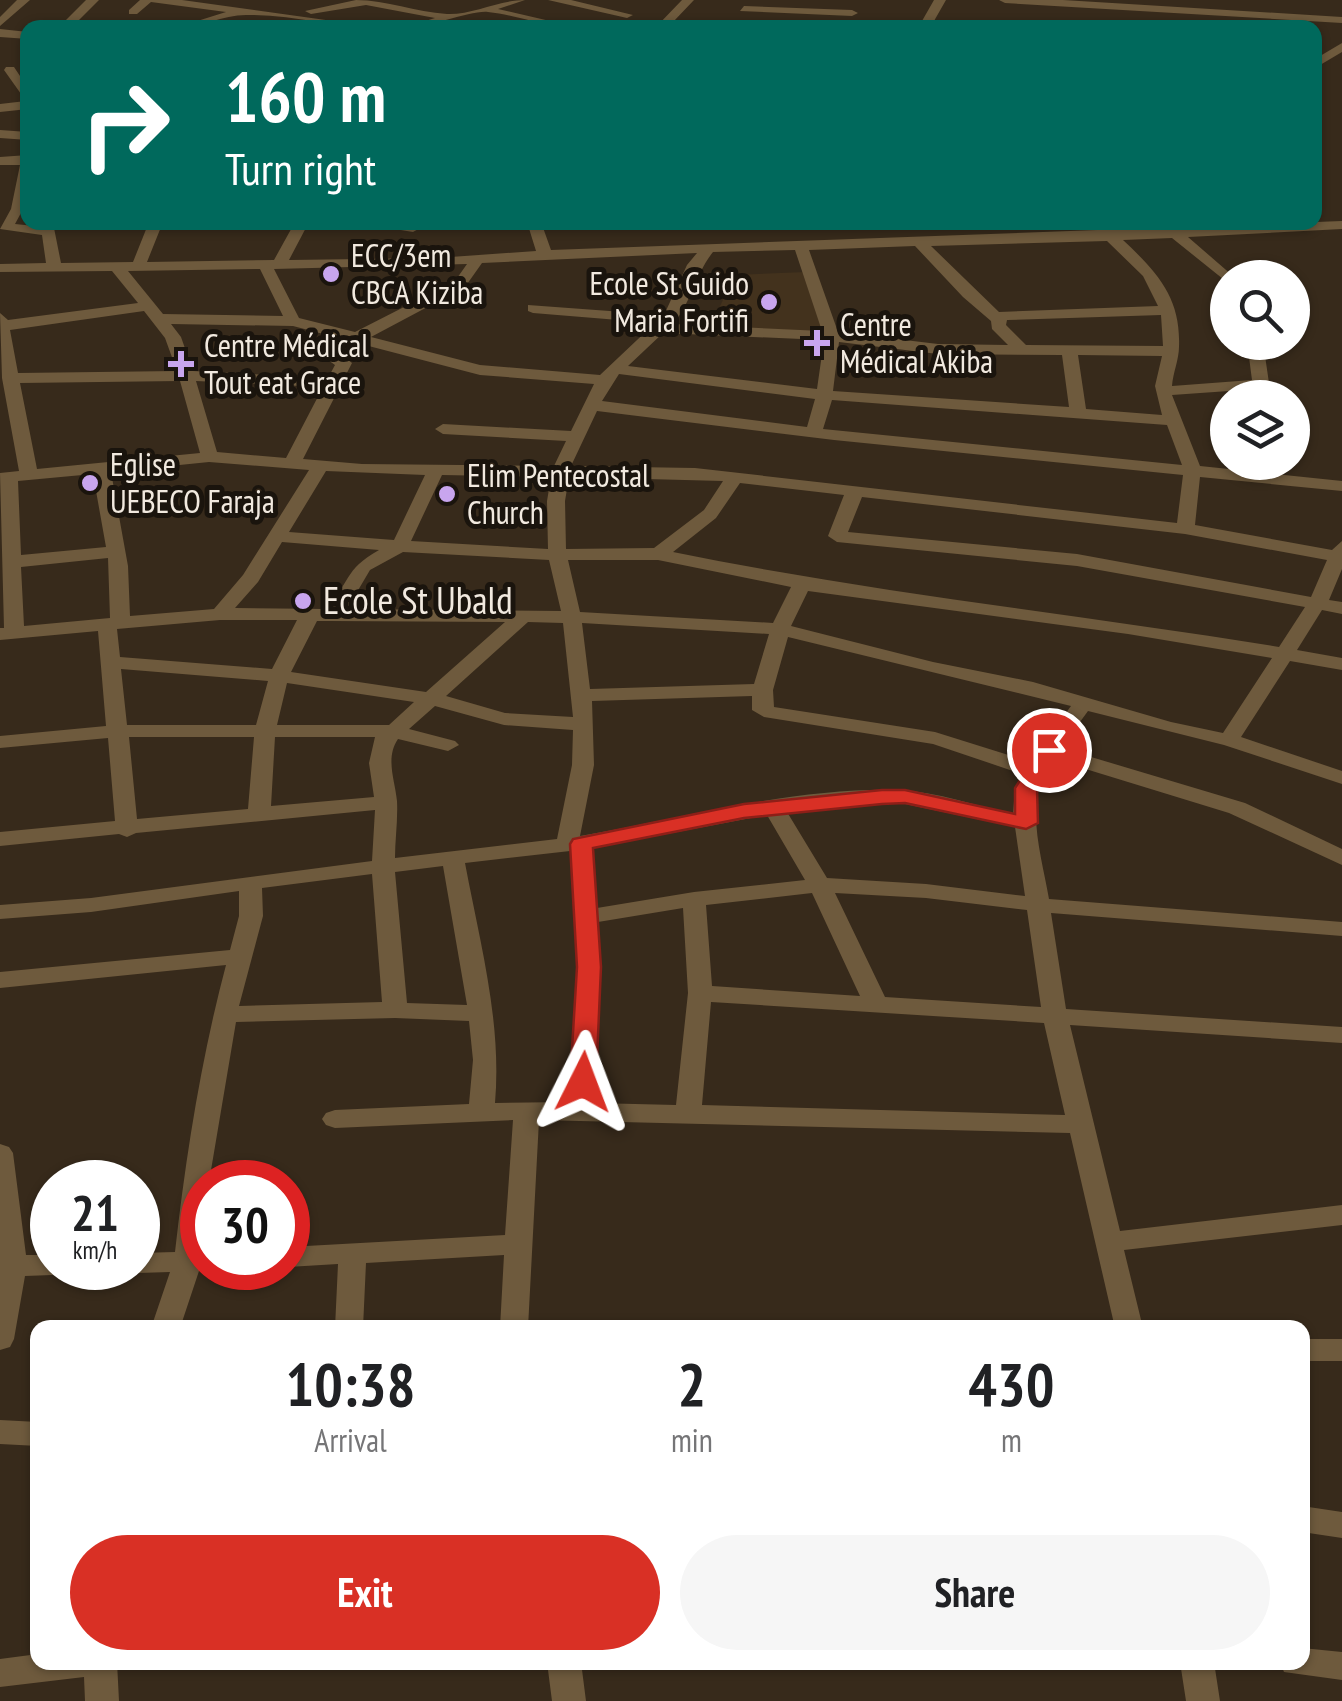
<!DOCTYPE html>
<html lang="en">
<head>
<meta charset="utf-8">
<style>
	body { margin:0; font-family:"PT Sans Narrow",sans-serif; background:#f6f6f6; color:#202124; height:100vh; display:flex; flex-direction:column; font-size:38px; white-space:nowrap }
	* { box-sizing:border-box; margin:0 }
	p { font-size:32px; color:#757577 }
	.icon { flex:none; width:55px; height:55px; fill:none; stroke:currentColor; stroke-width:2; stroke-linecap:round; stroke-linejoin:round }
	.map { position:relative; flex:1; overflow:hidden }
	.drawer { position:absolute; left:30px; top:1320px; width:1280px; height:350px; display:flex; flex-direction:column; background:#fff; border-radius:20px; box-shadow:0 2px 8px #0004 }
	.drawer>* { flex:none }
	.top-card { position:absolute; left:20px; top:20px; width:1302px; height:210px; border-radius:20px; box-shadow:0 2px 8px #0004; background:#00695c; color:#fff; overflow:hidden }
	.fabs { position:absolute; left:1210px; top:260px; display:grid; gap:20px }
	.fabs a { display:grid; place-items:center; width:100px; height:100px; border-radius:50%; background:#fff; box-shadow:0 2px 8px #0004; font-size:50px }
	.speed { position:absolute; left:30px; top:1160px; display:flex; gap:20px; font-size:50px; font-weight:700; text-align:center }
	.speed>* { display:grid; place-content:center; width:130px; height:130px; border-radius:50%; background:#fff; box-shadow:0 2px 8px #0004; line-height:1 }
	.speed small { font-size:25px; font-weight:400 }
	.speed .limit { border:15px solid #d22; background:#fff; color:#111 }
	.pin { position:absolute; display:grid; place-items:center; width:85px; height:85px; color:#fff; margin:-42px; border:5px solid #fff; border-radius:50%; box-shadow:0 2px 10px #0007 }
	.me { position:absolute; width:110px; margin:-55px; rotate:3deg; stroke-linejoin:round; filter:drop-shadow(0 0 8px #0008) }
	.turn { display:flex; align-items:center; gap:35px; height:210px; padding:0 40px; font-size:45px }
	.turn .icon { width:130px; height:130px; stroke-width:2.5 }
	.turn b { display:block; font-size:70px; line-height:85px }
	.eta { display:flex; justify-content:space-evenly; align-items:center; height:170px; text-align:center }
	.eta b { font-size:60px; font-weight:800; line-height:70px }
	.button { display:flex; gap:20px; margin-top:auto; padding:20px 40px }
	.button a { flex:1; height:115px; border-radius:60px; background:#d93025; color:#fff; font-size:40px; font-weight:800; line-height:115px; text-align:center }
	.button a+a { background:#f6f6f6; color:#202124 }
	.map>svg:first-child { display:block }
</style>
</head>
<body>
<div class="map">
<svg width="1342" height="1701" viewBox="0 0 1342 1701">
	<rect width="100%" height="100%" fill="#372a1b"/>
	<path fill="#43321d" d="M806,272l19,61 -116,-4 26,-54z"/>
	<g fill="none" stroke-linecap="round" stroke-linejoin="round">
		<path fill="#6e5a3d" fill-rule="evenodd" d="M17,0h13l-30,26v-9z
			M86,0h13l-28,28h-13z
			M140,0h42l201,28c-46,0 -92,-14 -137,-13 -23,0 -46,13 -71,13l51,-16 -75,-10 -14,12h-8v-4z
			M356,0c31,0 59,12 91,14 25,1 52,-14 78,-14l-27,9 82,19c-33,0 -62,-13 -92,-16 -17,-2 -58,16 -85,16l32,-10 -69,-13 -55,9 -6,-3z
			M548,0h23l62,15 -6,3z
			M682,0h12l-21,22 48,6h-66z
			M934,0h12l-16,28h-12z
			M999,0h64l279,17v6l-337,-20z
			M744,6l108,4 6,3 -6,3 -112,-5z
			M0,29l28,3v7l-28,-2z
			M1342,43v9l-27,16v-9z
			M6,67h8l14,21v21l-28,3v-8l26,-3 -22,-31z
			M0,130l28,2v8l-28,-2z
			M28,155v45l-13,24 39,4 7,35 72,-1 16,-40h14l-16,40 127,-2 21,-38h14l-20,38 147,-2 100,-7 -9,-29h14l10,28 791,-29v8l-154,8 45,39 -5,2v5l-56,-45 -49,2c35,33 58,58 56,107 0,12 -6,26 -7,39l80,-6 -5,-38h16l6,41 15,15h-18l-9,-9 -85,6 28,71 142,15v10l-142,-14 -5,48 137,25 10,-9v28l-13,31 13,2v12l-20,-4 -25,40 45,8v12l-52,-9 -49,76 101,34v13l-118,-39 -136,-34 -27,37 184,55 97,46v16l-113,-52 -176,-54 -3,6 -9,1 4,5c-19,40 -3,86 4,128l293,23v14l-291,-23 15,96 276,18v16l-272,-18 50,206 222,-26v20l-218,25 19,78h-28l-45,-195 -531,-13 -11,208h-28l4,-73 -138,8 -3,65h-28l3,-64 -50,3v-20l217,-12 8,-115 -178,8 -9,-3 -4,-6 4,-6 9,-3 134,-6 4,-44 -4,-39 -74,-3 -159,4 -27,160h-7v86h7l-10,3 -19,57h-29l19,-56 -32,1 -11,-5h11v-15l37,-1c11,-97 26,-193 51,-287l-226,23v-16l230,-22 9,-34v-25l-148,21 -91,7v-14l91,-7 281,-37 3,-51 -239,23 -9,4 -8,-3 -119,12v-14l115,-11 -7,-83 -108,10v-12l106,-10 -8,-95 -98,9v-12h4l-4,-155 19,-2 -17,-93 -2,-65 8,7 130,-17 -26,-32 -112,1v-8l46,-1 -4,-28 -42,-6 11,-20 9,-44h-20v-8zM1107,241l36,35 15,30 -159,6 -68,-66zM915,246l48,51 28,24 1,8 16,16 -70,-1 -100,-12 -29,-82zM795,250l27,81 -149,-7c18,-20 22,-50 40,-72zM697,253l-10,12 -23,50 -136,-10v6l5,2 122,10 -55,52 -120,-10 -109,-28 94,-50 17,-24zM467,264l-12,17 -100,51 -56,-14 -25,-49zM260,269l23,47 -120,-2 -35,-43zM144,311l21,27 12,33 -159,2 -8,-43zM1161,315l2,31 -137,-1 -20,-20 1,-5zM171,324l122,2 53,14 -18,20 7,5 -7,13 -135,-7 -12,-34zM663,333l161,7 -7,49 -189,-23zM839,342l99,12 124,1 7,52 -236,-16zM361,344l119,31 114,9 -23,47 -128,-7 -8,5 8,5 123,7 -12,25 -192,-2 -59,-5 49,-96 -6,-5zM1078,355l84,1 -7,30 7,29 -76,-6zM619,374l196,25 -8,28 -205,-26zM180,381l20,72 -163,16 -17,-86zM196,381l127,6 -37,71 -69,-6zM832,400l335,25 15,40 -359,-36zM597,411l237,29 349,35 -6,48 -482,-55 -124,-2zM209,462l100,8 -66,105 -29,34 -84,7 -2,-50 -17,-94zM326,471l99,4 -31,65 -105,-8zM93,474l13,73 -85,8 -3,-74zM442,475l109,2 -4,24 1,48 -137,-8zM569,477l154,4 -19,29 -50,38 -88,1 -1,-48zM740,483l104,12 -16,41 9,6 240,24 228,41 -26,40c-202,-33 -406,-54 -606,-95l43,-34zM862,497l323,37 142,26 -16,37 -234,-43 -229,-22zM282,542l97,8c-36,20 -28,33 -54,59l-90,-1 23,-26zM403,552l146,8 12,51 -214,-2 23,-39zM108,558l2,60 -86,8 -3,-59zM568,560h90l133,27 -18,36 -193,-11zM808,591l320,43 144,24 -49,75 -52,-11 -138,-40 -100,-20 -142,-36zM220,620h77l-25,49 -152,-12 -3,-28zM317,621h13l175,1 -79,70 -135,-20zM528,622l35,1 10,94 -68,-4 -59,-17zM582,623l187,11 -15,50 -164,5zM788,637l283,69 -40,54 3,3 -99,-31 -161,-25 -1,-17zM121,669l147,12 -12,44h-129zM287,683l127,19 -25,23h-112zM752,696v14l12,7 169,27 89,30 -7,14 -2,26c-36,-8 -76,-22 -113,-24 -105,-3 -217,28 -320,46l14,-71 -2,-64zM435,706l69,19 69,5 -1,35 -15,74 -162,19c0,-18 3,-38 2,-57 -2,-21 -12,-43 1,-62l50,12 11,-6 -4,-4 -46,-12zM129,737h125l-6,72 -111,10zM275,737h100l-6,26 5,34 -103,9zM882,804h23l110,23 10,69 -99,-12 -99,-6 -40,-66zM767,815l38,65 -111,12 -97,16 -4,-60zM570,851l7,116 -8,135 -74,1c7,-81 -15,-160 -30,-240zM443,866l24,139 -60,-2 -12,-131zM372,874l10,128 -143,4 24,-90 -1,-28zM812,893l48,103 -148,-10 -6,-81zM835,893l91,5 101,12 14,97 -156,-10zM683,908l5,85 -12,112 -82,-2 7,-136 -3,-45zM711,1002l333,21 21,92 -363,-10z
			M352,222h50l18,6 -7,4z
			M623,222h51l2,3 -7,4z
			M762,222h14v1l-7,4z
			M0,1144l9,3 4,6 13,102h26v13h13l-13,7 -27,1 -11,63 -4,8 -10,3z
			M1302,1339h40v22h-40z
			M0,1420l38,2v24l-38,-2z
			M1302,1506l40,6v26l-40,-6z
			M1302,1648l40,4v28l-58,-8 -4,-10h22z
			M38,1654v8h79l2,39h-34l-1,-24 -84,10v-28z
			M547,1662h34l5,39h-34z
			M1180,1662h34l6,39h-34z"/>
	</g>
	<path fill="#d93025" stroke="#8d1f18" stroke-width="2.5" d="M1049,744l11,6 -23,38 1,35 -12,6 -121,-26 -23,1 -138,14 -151,30 8,119 -5,115 -4,6h-18l-4,-6 7,-115 -7,-123 3,-5 171,-35 138,-14h23l110,24v-26l27,-42z"/>
	<g fill="#c8a5ee" stroke="#1a140d" stroke-width="4">
		<circle cx="331" cy="274" r="10"/>
		<circle cx="769" cy="302" r="10"/>
		<path d="M812 328h10v10h10v10h-10v10h-10v-10h-10v-10h10z"/>
		<path d="M176 349h10v10h10v10h-10v10h-10v-10h-10v-10h10z"/>
		<circle cx="90" cy="483" r="10"/>
		<circle cx="447" cy="494" r="10"/>
		<circle cx="303" cy="601" r="10"/>
	</g>
	<g text-anchor="middle" stroke-width="10" stroke-linejoin="round" paint-order="stroke">
		<g font-size="32" fill="#f1e9df" stroke="#1a140d" text-anchor="start">
			<text x="351" y="267">ECC/3em<tspan x="351" dy="37">CBCA Kiziba</tspan></text>
			<text x="749" y="295" text-anchor="end">Ecole St Guido<tspan x="749" dy="37">Maria Fortifi</tspan></text>
			<text x="840" y="336">Centre<tspan x="840" dy="37">Médical Akiba</tspan></text>
			<text x="204" y="357">Centre Médical<tspan x="204" dy="37">Tout eat Grace</tspan></text>
			<text x="110" y="476">Eglise<tspan x="110" dy="37">UEBECO Faraja</tspan></text>
			<text x="467" y="487">Elim Pentecostal<tspan x="467" dy="37">Church</tspan></text>
		</g>
		<g font-size="38" fill="#f1e9df" stroke="#1a140d" text-anchor="start">
			<text x="323" y="614">Ecole St Ubald</text>
		</g>
	</g>
</svg>
<div class="fabs">
<a><svg class="icon" aria-label="search" viewBox="0 0 24 24"><circle cx="10" cy="10" r="6"/><path d="M15 15l6 6"/></svg></a>
<a><svg class="icon" aria-label="layers" viewBox="0 0 24 24"><path d="M12 4l9 5-9 5-9-5zM3 14l9 5 9-5"/></svg></a>
</div>
<div class="speed"><div>21<small>km/h</small></div><div class="limit">30</div></div>
<div class="pin" style="left:1049px;top:750px;background:#d93025"><svg class="icon" aria-label="arrive" viewBox="0 0 24 24"><path d="M6 21V4h12l-3 4 3 4H6"/></svg></div>
<svg class="me" style="left:583px;top:1082px" viewBox="-20 -20 40 40"><path d="M0-17L14 15 0 8-14 15z" fill="#d93025" stroke="#fff" stroke-width="4"/></svg>
<div class="top-card">
<div class="turn"><svg class="icon" aria-label="right" viewBox="0 0 24 24"><path d="M7 20v-9h11M14 6l5 5-5 5"/></svg><div><b>160 m</b>Turn right</div></div>
</div>
<section class="drawer">
<div class="eta">
<div><b>10:38</b><p>Arrival</p></div>
<div><b>2</b><p>min</p></div>
<div><b>430</b><p>m</p></div>
</div>
<div class="button"><a>Exit</a><a>Share</a></div>
</section>
</div>
</body>
</html>
